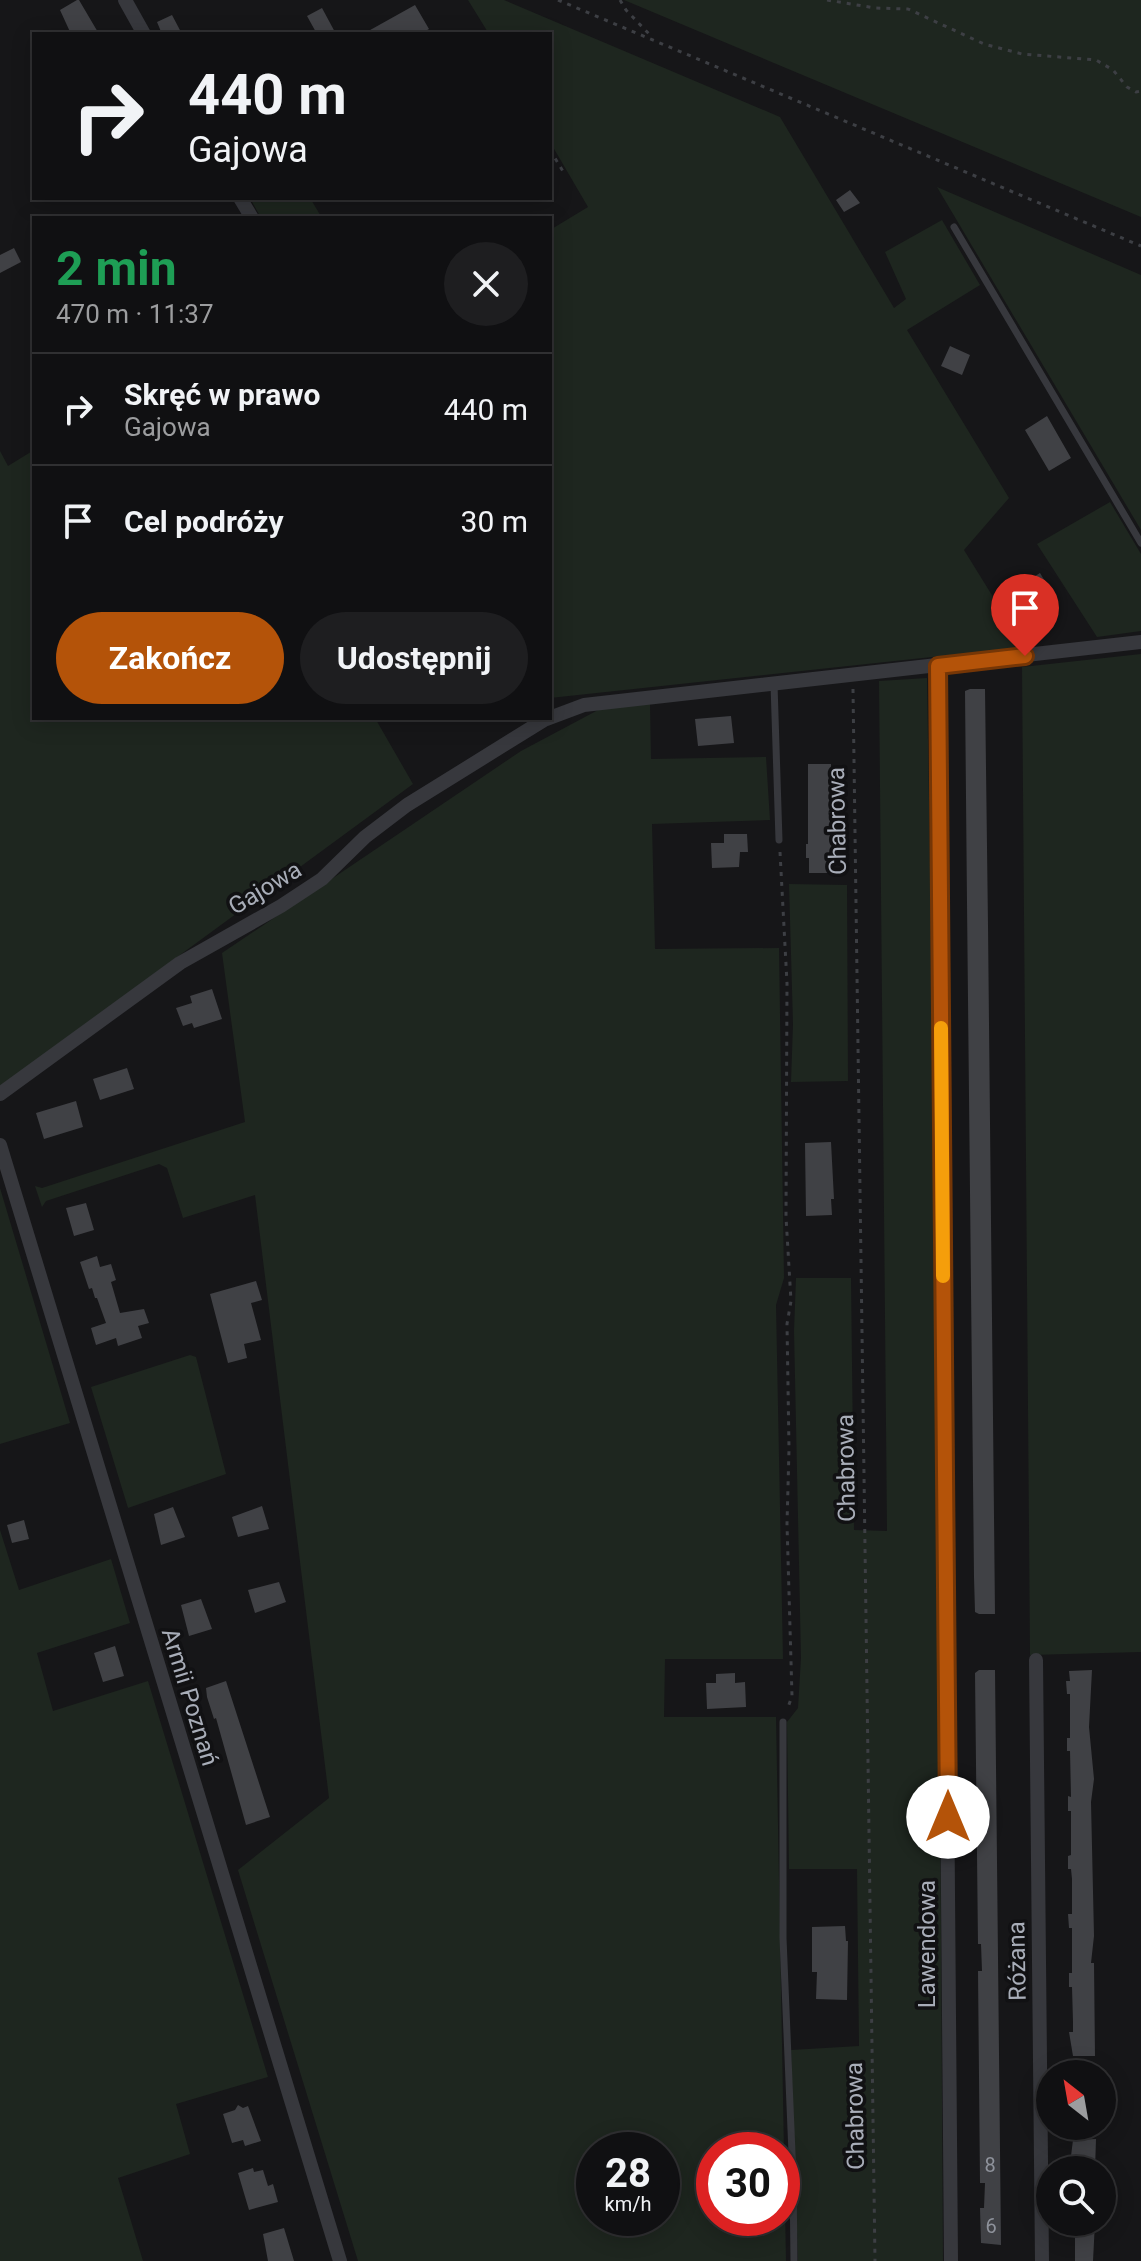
<!DOCTYPE html>
<html lang="pl">
<head>
<meta charset="utf-8">
<style>
	body { margin:0; font-family:Roboto,sans-serif; background:#1e1e20; color:#f1f3f6; height:100vh; display:flex; flex-direction:column; font-size:30px; white-space:nowrap }
	* { box-sizing:border-box; margin:0 }
	p { font-size:26px; color:#9c9d9f }
	.icon { flex:none; width:44px; height:44px; fill:none; stroke:currentColor; stroke-width:2; stroke-linecap:round; stroke-linejoin:round }
	.map { position:relative; flex:1; overflow:hidden }
	.drawer { position:absolute; left:32px; top:216px; width:520px; height:504px; display:flex; flex-direction:column; background:#101012; border-radius:0px; box-shadow:0 4px 20px #0003,0 0 0 2px #303032 }
	.drawer>* { flex:none }
	.hud { position:absolute; left:32px; top:32px; width:520px; height:168px; border-radius:0px; box-shadow:0 4px 20px #0003,0 0 0 2px #303032; background:#101012; color:#f1f3f6; overflow:hidden }
	.needle { width:52px; rotate:329deg }
	.buttons { position:absolute; left:1036px; top:2060px; display:grid; gap:16px }
	.buttons a { display:grid; place-items:center; width:80px; height:80px; border-radius:50%; background:#101012; box-shadow:0 4px 20px #0003,0 0 0 2px #303032; font-size:40px }
	.speed { position:absolute; left:576px; top:2132px; display:flex; gap:16px; font-size:40px; font-weight:700; text-align:center }
	.speed>* { display:grid; place-content:center; width:104px; height:104px; border-radius:50%; background:#101012; box-shadow:0 4px 20px #0003,0 0 0 2px #303032; line-height:1 }
	.speed small { font-size:20px; font-weight:400 }
	.speed .limit { border:12px solid #d22; background:#fff; color:#111 }
	.pin { position:absolute; display:grid; place-items:center; width:68px; height:68px; color:#fff; margin:-82px -34px; border-radius:50% 50% 50% 0; rotate:-45deg; box-shadow:0 0 8px #0007 }
	.pin .icon { rotate:45deg }
	.me { position:absolute; width:88px; margin:-44px; rotate:0deg; stroke-linejoin:round; filter:drop-shadow(0 0 6px #0008) }
	.turn { display:flex; align-items:center; gap:28px; height:168px; padding:0 24px; font-size:36px }
	.turn .icon { width:104px; height:104px; stroke-width:2.5 }
	.turn b { display:block; font-size:56px; line-height:68px }
	.round { display:grid; place-items:center; flex:none; width:84px; height:84px; border-radius:42px; background:#1e1e20 }
	.head { display:flex; align-items:center; justify-content:space-between; height:136px; padding:0 24px }
	h1 { font-size:48px; font-weight:700; line-height:60px; color:#1e9e55 }
	.action { display:flex; gap:16px; margin-top:auto; padding:16px 24px }
	.action a { flex:1; height:92px; border-radius:48px; background:#b45309; color:#fff; font-size:32px; font-weight:700; line-height:92px; text-align:center }
	.action a+a { background:#1e1e20; color:#f1f3f6 }
	ul { padding:0; list-style:none }
	li { display:flex; align-items:center; gap:24px; height:112px; padding:0 24px; border-top:2px solid #303032 }
	li div { flex:1 }
	li b { display:block; font-size:30px }
	li em { font-style:normal }
	.map>svg:first-child { display:block }
</style>
</head>
<body>
<div class="map">
<svg width="1141" height="2261" viewBox="0 0 1141 2261">
	<rect width="100%" height="100%" fill="#161618"/>
	<path fill="#1e261f" fill-rule="evenodd" d="M468,0h36l276,117 114,191 12,-9 -21,-47 57,-32 38,65 -73,45 102,168 -45,52 60,97 -474,51v-468l38,-23 -38,-65v-108h-61z
		M624,0h517v217z
		M937,187l204,88v255z
		M250,198h60l12,20h-61z
		M34,450v268h341l38,66 -413,303v-636l8,15z
		M1110,502l31,52v77l-44,6 -60,-93z
		M1141,654v998l-111,3 -8,-988z
		M927,678l10,615 6,968h-145l-7,-211 68,-4 -2,-177h-68l-2,-147 11,-14 3,-50 -7,-327 2,-53h55l3,252 33,1 -8,-850z
		M650,704l1,55 115,-2 4,63 -118,4 3,125 124,-1 5,330 -8,27 7,354h-118l-1,58h112l10,544h-428l-120,-391 91,-72 -74,-603 -72,23 -16,-50 -8,-4 -113,37 -4,6 -7,-21 7,2 203,-66 -23,-169 299,-202 79,-42zM594,2150h68v68h-68zM714,2150h68v68h-68z
		M789,884l58,1 1,196 -57,1 2,-58z
		M0,1188l70,235 -70,21z
		M190,1355l6,2 30,117 -98,34 -37,-121z
		M0,1530l19,60 92,-31 19,64 -93,30 16,58 95,-30 120,396 -92,27 14,50 -72,24 25,83h-143z"/>
	<path fill="#404145" d="M77,0h2l20,34h-28l-11,-24z
		M415,5l14,24 -9,5h-57z
		M322,8l14,26h-19l-10,-18z
		M172,15l10,19h-20l-5,-12z
		M850,190l10,13 -16,9 -8,-12z
		M14,248l7,14 -21,11v-18z
		M950,346l20,9 -8,20 -21,-9z
		M1047,416l24,42 -22,13 -24,-41z
		M1040,573l12,20 -27,17 -12,-20z
		M970,689h15l3,236 7,689h-16l-4,-2 -1,-35 -7,-674 -2,-212z
		M731,716l3,27 -36,3 -3,-27z
		M808,764h23l1,109h-23v-15h-3v-14h2z
		M724,834h23l1,18h-8l-1,15 -27,1 -1,-25h13z
		M212,989l10,30 -28,9 -2,-5 -9,3 -7,-18 16,-5 -2,-7z
		M127,1068l7,21 -34,11 -7,-21z
		M76,1101l7,26 -39,12 -8,-26z
		M831,1142l3,57h-3l1,16 -26,1 -1,-73z
		M86,1203l8,27 -20,6 -8,-28z
		M97,1256l3,11 11,-3 5,16 -5,2 9,31 24,-4 5,14 -11,3 4,12 -24,8 -2,-8 -20,7 -5,-17 15,-5 -9,-25h-2l-3,-10 -3,1 -9,-27z
		M256,1281l6,19 -11,3 10,37 -17,4 3,14 -19,5 -18,-69z
		M262,1506l7,23 -31,8 -6,-20z
		M173,1507l12,30 -24,8 -7,-31z
		M24,1520l5,19 -17,4 -5,-18z
		M279,1582l7,20 -31,11 -7,-23z
		M201,1599l11,30 -23,7 -8,-31z
		M115,1646l9,30 -21,6 -9,-29z
		M979,1670h16l6,575 -20,-2 -1,-35h4l1,-25h-5l-2,-212h4l-1,-27h-3l-3,-271z
		M1092,1670l-3,57 5,52 -3,23 3,134 -3,27h3l1,93h-22l-4,-24h4v-10l-1,-35h-3v-14h3v-45h-3l-1,-14h4v-35l-1,-10h-3v-13l3,-1v-44h-3v-15l3,1 -1,-46h-3v-13h3v-44h-3l-1,-13h4l-1,-10z
		M735,1673v10l10,-1 1,25 -39,2 -1,-26h10v-9z
		M226,1681l44,136 -24,8 -30,-107 -2,1 -7,-22 -1,-9z
		M845,1926l1,15h2l-1,59 -31,-1 1,-27h-5v-45z
		M238,2105l5,3 5,-2 13,35 -16,5 -2,-6 -11,3 -9,-29 12,-4z
		M1096,2139l-1,31h-21v-6h-4l3,-24z
		M253,2168l1,4 9,-2 5,16 5,-2 5,18 -29,8 -11,-37z
		M1075,2222h20l-2,39h-18z
		M284,2228l10,33h-26l-5,-27z"/>
	<g fill="none" stroke-linecap="round" stroke-linejoin="round">
		<path stroke="#3d3f44" stroke-width="3" stroke-dasharray="4 6" stroke-linecap="butt" d="M558,0l583,246
			M620,0l6,10 25,26
			M827,0l48,8 33,1 76,35 38,10 74,6 17,10 14,17 9,5 5,-1
			M550,150l14,23
			M853,689l22,1572
			M780,852l7,131 -1,234 5,84 -4,23 2,125 -2,75 5,172 -5,14"/>
		<path stroke="#37383d" stroke-width="7" d="M954,227l187,316
			M774,684l5,156
			M783,1722v216l10,239 1,84"/>
		<path stroke="#37383d" stroke-width="14" d="M125,0l19,34
			M240,198l12,20
			M938,666l13,1595
			M0,1094l180,-131 101,-57 41,-27 43,-42 42,-32 137,-85 40,-15 557,-63
			M0,1145l340,1116
			M1036,1660l6,601"/>
	</g>
	<g fill="none" stroke-linecap="round" stroke-linejoin="round">
		<g stroke="#753606" stroke-width="20">
			<path id="route" d="M948,1817l-10,-1151 87,-10"/>
		</g>
		<use href="#route" stroke="#b45309" stroke-width="14"/>
		<path stroke="#f59e0b" stroke-width="14" d="M941,1028l2,248"/>
	</g>
	<g text-anchor="middle" stroke-width="7" stroke-linejoin="round" paint-order="stroke">
		<g font-size="20" fill="#8e929b">
			<text x="990" y="2172">8</text>
			<text x="991" y="2233">6</text>
		</g>
		<g font-size="24" fill="#a8adb8" stroke="#111113">
			<text transform="translate(837 821) rotate(-91)" y="8">Chabrowa</text>
			<text transform="translate(265 888) rotate(-31)" y="8">Gajowa</text>
			<text transform="translate(846 1468) rotate(-91)" y="8">Chabrowa</text>
			<text transform="translate(190 1697) rotate(73)" y="8">Armii Poznań</text>
			<text transform="translate(927 1944) rotate(-90)" y="8">Lawendowa</text>
			<text transform="translate(1017 1961) rotate(-91)" y="8">Różana</text>
			<text transform="translate(855 2116) rotate(-91)" y="8">Chabrowa</text>
		</g>
	</g>
</svg>
<div class="buttons">
<a><svg class="needle" viewBox="-14 -14 28 28"><path d="M0-13l5 13h-10z" fill="#e53935"/><path d="M0 13l5-13h-10z" fill="#9c9d9f"/></svg></a>
<a><svg class="icon" aria-label="search" viewBox="0 0 24 24"><circle cx="10" cy="10" r="6"/><path d="M15 15l6 6"/></svg></a>
</div>
<div class="speed"><div>28<small>km/h</small></div><div class="limit">30</div></div>
<div class="pin" style="left:1025px;top:656px;background:#d93025"><svg class="icon" aria-label="arrive" viewBox="0 0 24 24"><path d="M6 21V4h12l-3 4 3 4H6"/></svg></div>
<svg class="me" style="left:948px;top:1817px" viewBox="-20 -20 40 40"><circle r="19" fill="#fff"/><path d="M0-13L10 11 0 6-10 11z" fill="#b45309"/></svg>
<div class="hud">
<div class="turn"><svg class="icon" aria-label="right" viewBox="0 0 24 24"><path d="M7 20v-9h11M14 6l5 5-5 5"/></svg><div><b>440 m</b>Gajowa</div></div>
</div>
<section class="drawer">
<div class="head"><div><h1>2 min</h1><p>470 m · 11:37</p></div><a class="round"><svg class="icon" aria-label="close" viewBox="0 0 24 24"><path d="M6 6l12 12M18 6L6 18"/></svg></a></div>
<ul>
<li><svg class="icon" aria-label="right" viewBox="0 0 24 24"><path d="M7 20v-9h11M14 6l5 5-5 5"/></svg><div><b>Skręć w prawo</b><p>Gajowa</p></div><em>440 m</em></li>
<li><svg class="icon" aria-label="arrive" viewBox="0 0 24 24"><path d="M6 21V4h12l-3 4 3 4H6"/></svg><div><b>Cel podróży</b></div><em>30 m</em></li>
</ul>
<div class="action"><a>Zakończ</a><a>Udostępnij</a></div>
</section>
</div>
</body>
</html>
